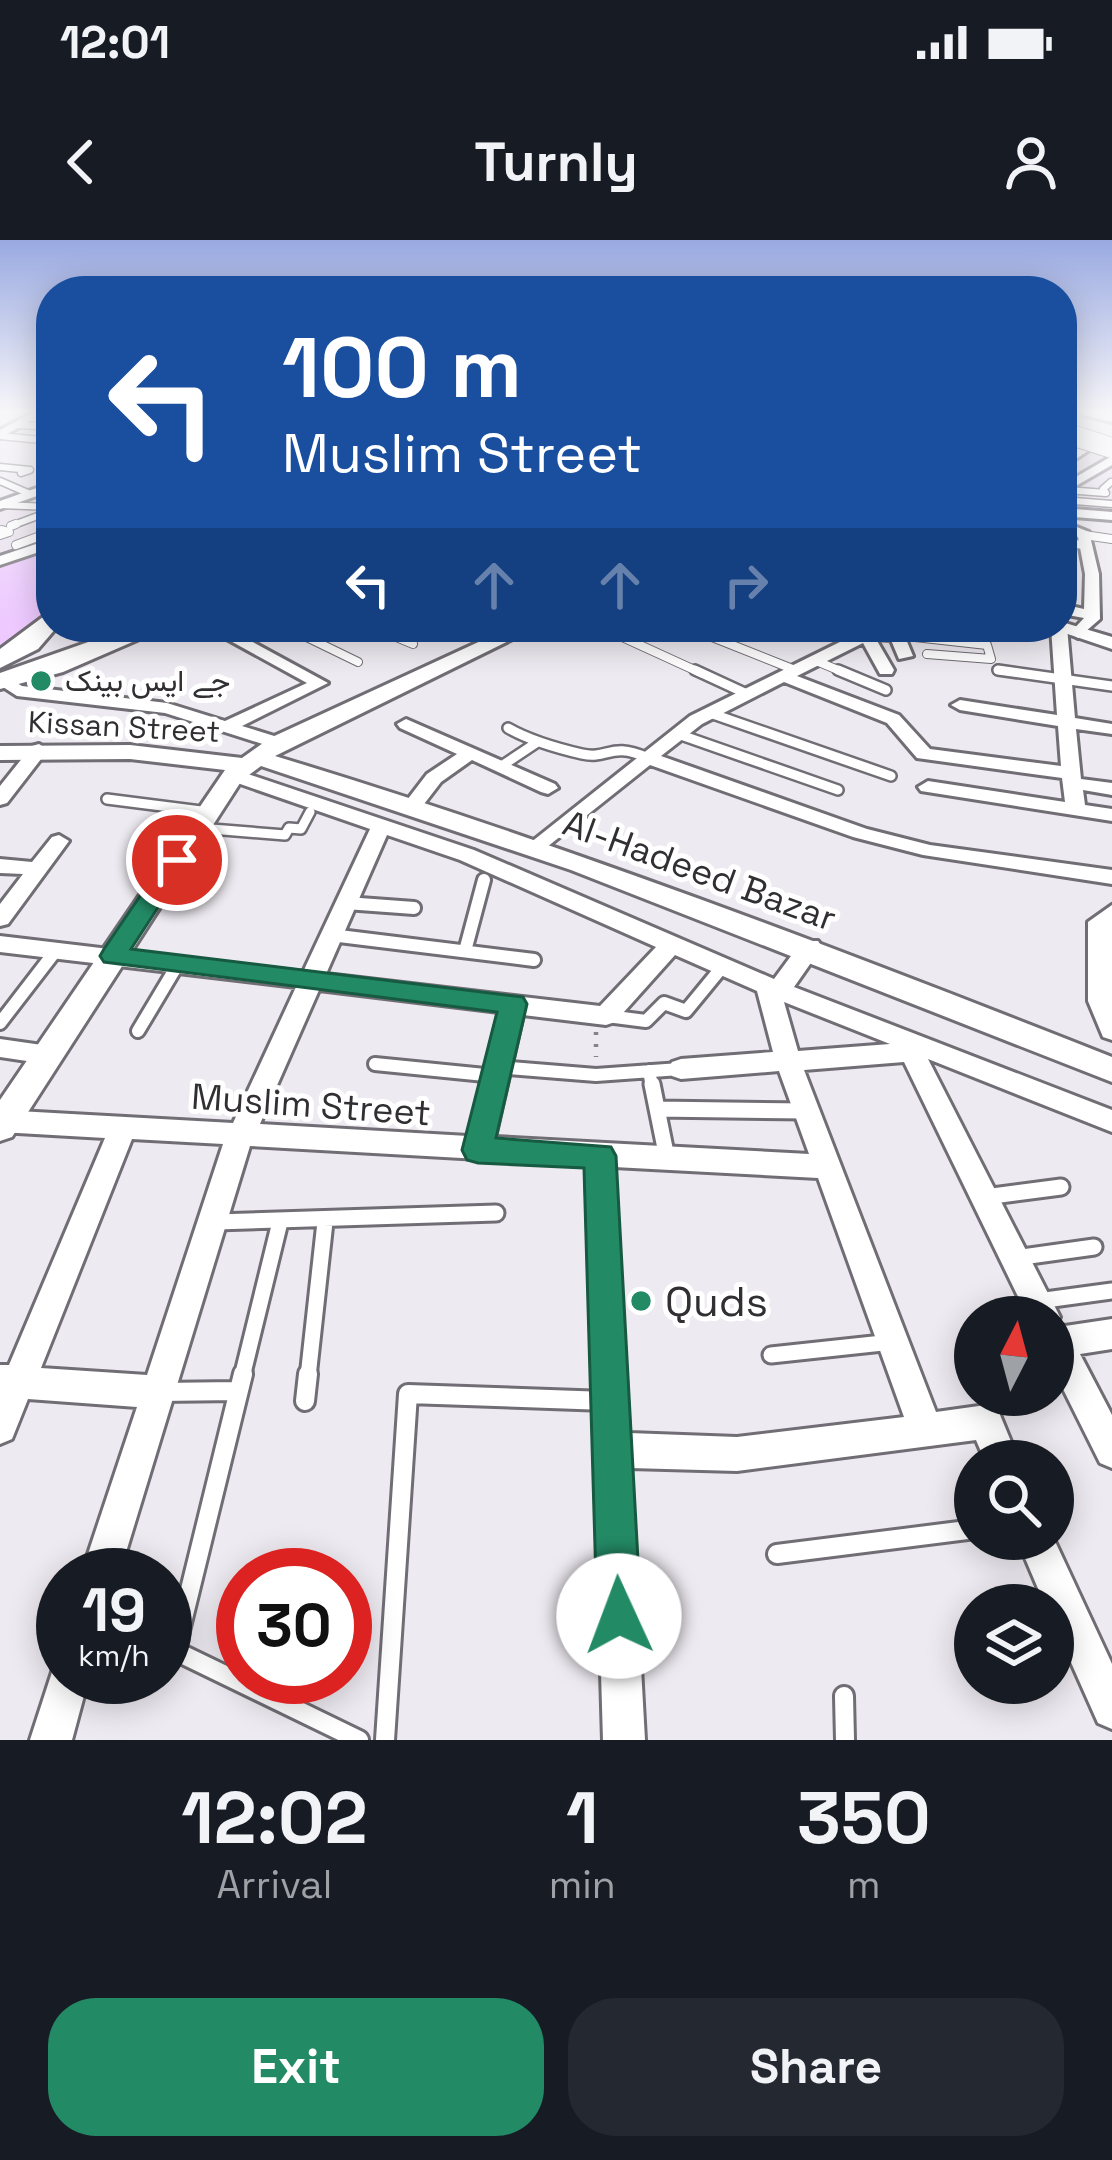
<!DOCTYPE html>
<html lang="en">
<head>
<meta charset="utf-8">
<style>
	body { margin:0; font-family:"Space Grotesk",Vazirmatn,sans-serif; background:#242831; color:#f1f3f6; height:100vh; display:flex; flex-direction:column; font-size:45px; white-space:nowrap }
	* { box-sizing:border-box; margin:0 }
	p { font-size:39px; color:#9ea1a6 }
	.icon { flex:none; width:66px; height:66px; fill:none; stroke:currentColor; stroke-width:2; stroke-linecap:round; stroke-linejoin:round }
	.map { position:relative; height:1500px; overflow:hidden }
	.details { display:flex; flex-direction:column; background:#171b24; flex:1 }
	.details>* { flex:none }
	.banner { position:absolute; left:36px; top:36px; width:1041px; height:366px; border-radius:48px; box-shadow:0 6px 30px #0003; background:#1a4fa0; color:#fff; overflow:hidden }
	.needle { width:78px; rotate:6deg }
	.buttons { position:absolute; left:954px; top:1056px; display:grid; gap:24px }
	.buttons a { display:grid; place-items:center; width:120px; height:120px; border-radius:50%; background:#171b24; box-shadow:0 6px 30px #0003; font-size:60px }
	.speed { position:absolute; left:36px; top:1308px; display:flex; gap:24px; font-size:60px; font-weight:700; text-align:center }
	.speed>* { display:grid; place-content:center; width:156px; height:156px; border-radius:50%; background:#171b24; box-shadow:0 6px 30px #0003; line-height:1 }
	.speed small { font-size:30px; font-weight:400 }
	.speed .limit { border:18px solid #d22; background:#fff; color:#111 }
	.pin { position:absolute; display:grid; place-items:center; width:102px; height:102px; color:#fff; margin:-51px; border:6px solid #fff; border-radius:50%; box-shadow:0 3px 12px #0007 }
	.me { position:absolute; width:132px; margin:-66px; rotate:358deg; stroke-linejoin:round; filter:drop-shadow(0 0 9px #0008) }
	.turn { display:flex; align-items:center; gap:42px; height:252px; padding:0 48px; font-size:54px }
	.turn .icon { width:156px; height:156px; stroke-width:2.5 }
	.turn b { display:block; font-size:84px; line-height:102px }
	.lanes { display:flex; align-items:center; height:114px; padding:0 48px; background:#0003; justify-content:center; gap:60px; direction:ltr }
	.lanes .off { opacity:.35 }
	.eta { display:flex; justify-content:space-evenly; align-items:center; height:204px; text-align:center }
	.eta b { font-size:72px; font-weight:800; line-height:84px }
	.action { display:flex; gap:24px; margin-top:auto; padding:24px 48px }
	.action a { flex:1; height:138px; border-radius:48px; background:#238a66; color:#fff; font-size:48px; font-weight:800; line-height:138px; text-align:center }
	.action a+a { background:#242831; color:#f1f3f6 }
	.status { display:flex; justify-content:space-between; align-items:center; height:84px; padding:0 60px; background:#171b24; direction:ltr }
	.status svg { height:33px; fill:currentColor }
	header { display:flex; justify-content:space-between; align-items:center; height:156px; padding:0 48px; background:#171b24; font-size:54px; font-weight:800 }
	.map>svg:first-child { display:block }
</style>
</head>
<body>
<div class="status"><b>12:01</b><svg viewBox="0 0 49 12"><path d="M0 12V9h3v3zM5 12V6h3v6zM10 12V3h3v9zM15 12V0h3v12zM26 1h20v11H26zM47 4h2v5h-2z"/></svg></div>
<header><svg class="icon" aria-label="back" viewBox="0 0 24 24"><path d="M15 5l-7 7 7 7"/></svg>Turnly<svg class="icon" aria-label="person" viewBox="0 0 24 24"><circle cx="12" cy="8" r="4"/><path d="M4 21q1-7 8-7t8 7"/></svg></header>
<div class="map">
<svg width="1112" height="1500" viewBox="0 0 1112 1500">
	<rect width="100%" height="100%" fill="#eeeaf1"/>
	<path fill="#e8dfed" d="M1087,207l25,7v62l-50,-5v-47z
		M51,246v57l-51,18v-56z"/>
	<path fill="#edc9ff" d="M51,306c0,51 5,81 -51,100v-82z"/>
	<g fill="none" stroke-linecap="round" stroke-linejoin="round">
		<g stroke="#716d74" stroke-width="9">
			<path id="service-far5" d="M31,178l20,-1
				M17,185l20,1
				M0,196l51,5
				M0,227l30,3 -9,3
				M0,241l30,13
				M1066,250l40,3 -3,-4 8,-7
				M1062,260l50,4
				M0,265l51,2
				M11,286l40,-15"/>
		</g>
		<g stroke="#716d74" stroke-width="10">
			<path id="service-far4" d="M11,286l5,-2
				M0,295l9,-3 -7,-2
				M1084,295l28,4
				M1062,303l24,2
				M16,305l35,-13
				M286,387l72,35
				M372,387l41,17
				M687,387l108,43
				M607,390l94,43
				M897,395l90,10 4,14 -64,-5
				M814,420l31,13
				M998,430l22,3"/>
		</g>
		<g stroke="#716d74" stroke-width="14">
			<path id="service-far3" d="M695,430l52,24
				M838,430l48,20
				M998,430l114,16
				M710,473l181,63
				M508,488c23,13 48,20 74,26 27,6 28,-13 66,4
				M678,494l160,56
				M500,527l36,-24
				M107,559l102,13
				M199,588l86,7 4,-7 12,1 9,-17"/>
		</g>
		<g stroke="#716d74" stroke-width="18">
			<path id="service-far2" d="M346,663l68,5
				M331,695l203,25
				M465,711l19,-71
				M607,776l39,5 18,-18 22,8 37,-45
				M0,783l57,-74
				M138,791l40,-67
				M375,824l120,12
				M497,827l99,8 84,-6
				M649,831l3,16"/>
		</g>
		<g stroke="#716d74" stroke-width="21">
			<path id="service-far1" d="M652,844l15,74
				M657,869l149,2
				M985,957l76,-10
				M216,982l280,-9
				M1015,1018l79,-11
				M1038,1061l74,-10
				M771,1115l121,-13
				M242,1137l38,-155
				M308,1137l17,-155"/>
		</g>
		<g stroke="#716d74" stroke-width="24">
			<path id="service" d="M159,1152l78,-1
				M305,1161l3,-27
				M777,1314l198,-25
				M165,1406l194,94
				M175,1411l68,-277
				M844,1456l1,44
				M385,1500l23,-346 198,7"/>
		</g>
		<g stroke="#716d74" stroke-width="6">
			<path id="minor" d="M38,170h12l-50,28v-8z
				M1093,199l10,2 -41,27v-9z
				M1112,216v9l-50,29v-9z
				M51,243v8l-51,18v-8z
				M1062,268l50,4v8l-50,-4z
				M1062,281l27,11 10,42 1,45 -22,19 -8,-5 14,-15 -22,-4v-10l22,5 1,-35 -7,-37 -16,-7z
				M51,299v9l-51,17v-9z
				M1062,383l5,4 8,91 37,6v10l-36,-5 5,50 31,4v12l-29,-5 2,15 27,4v12l-191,-30 -3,-4 10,-6 137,21 -3,-24 -145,-20 -30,-35 -103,-41 -82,42 -41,32 206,73 63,16 182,25v14l-189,-29 -70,-18 -203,-72 -108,86 -7,2 -10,-6 165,-131 164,-81 -8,-8 57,5 10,24 -14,3 -8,-19 -15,-1 18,31 -2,4h-12l-17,-31 -66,33 102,39 31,34 131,17 -3,-40 -98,-16 -9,-5 9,-5 97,15 -6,-88h11z
				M205,387h20l103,56 -86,43 42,13v8h-12l-107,-34 -148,-17 -17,-11v-8l5,-1 17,10 145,17 58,18 82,-38z
				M406,479l149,65 3,4 -10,6 -7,-2 -69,-32 -31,22 -20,26h-14l-3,-4 23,-30 30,-20 -57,-26 -3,-4z
				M39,504l9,6 -41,53 -7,2v-19l32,-40z
				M233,529l241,81 300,129 28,-38h16l4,6 -28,40 318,123v22l-184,-73 127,248 5,10 -3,6 8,3 47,-7v30l-32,5 32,61v53l-12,-5 -47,-94v-52h-25l-124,-255 -100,8 132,342 50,-7 12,5 21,51h-34l-9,-21 -239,31 -107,-3 15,272h-42l-17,-575 -336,-19 -131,429h-38l56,-168 -109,-8 -16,40 -12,5v-79h9l96,-227 -105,-6v-22l233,13 63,-136 -296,-35v-16l303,36 67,-143 -144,-50 -2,-4zM387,595l73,25 196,87 -56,59 -274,-32zM675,715l82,36 16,61 -92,7 -9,3 -4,7 4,7 9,3 98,-8 30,83 -314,-17 28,-122 83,10 9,-3zM319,750l180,22 -31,124 -208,-12zM784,762l106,42 -92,7zM132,899l91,5 -76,231 -106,-7zM614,927l204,11 86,239 -167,20 -108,-4z
				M59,595l10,6 -61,83 -8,2v-22l23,-30 -23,-1v-14l32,3 20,-25z
				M1112,665v135l-9,-3 -15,-36v-79z
				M0,799l56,8 4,7 -4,7 -9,3 -47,-7z
				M1053,1297l59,127v65l-14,-6 -45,-101v-17h-8l-28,-66z
				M63,1419v18h26l-17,63h-42l25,-77z"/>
		</g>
		<g stroke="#716d74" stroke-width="6">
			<path id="tertiary" d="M1062,382l50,15v12l-65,-22h15z
				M511,387h26l-262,129c284,86 561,192 837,301v25l-541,-212 -310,-104 -19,14 -230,357 -12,4v-41l225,-330 -95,-11 -130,1v-14l130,-1 112,13 28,-20z"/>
		</g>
		<g stroke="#716d74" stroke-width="6">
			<path id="primary" d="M1077,170l35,2v10l-32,-8z
				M51,371v16h6l-19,22 -38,19v-19z
				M131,387h36l-104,45 -63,17v-16z"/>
		</g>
		<path stroke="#878489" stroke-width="3" stroke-dasharray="1.5 4.5" stroke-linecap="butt" d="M43,496l6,-24"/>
		<path stroke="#878489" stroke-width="4.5" stroke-dasharray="3 9" stroke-linecap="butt" d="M596,792v25"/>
		<use href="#service-far5" stroke="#fff" stroke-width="6"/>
		<use href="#service-far4" stroke="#fff" stroke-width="8"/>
		<use href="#service-far3" stroke="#fff" stroke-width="9"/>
		<use href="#service-far2" stroke="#fff" stroke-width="12"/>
		<use href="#service-far1" stroke="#fff" stroke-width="15"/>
		<use href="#service" stroke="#fff" stroke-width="18"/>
		<use href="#minor" fill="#fff" fill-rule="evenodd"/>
		<use href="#tertiary" fill="#fff" fill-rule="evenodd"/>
		<use href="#primary" fill="#fff" fill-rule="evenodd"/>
		<g stroke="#545155" stroke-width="4.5">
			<path id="rail" d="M1062,186l50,15"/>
		</g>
		<use href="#rail" stroke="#fff" stroke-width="3" stroke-dasharray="10" stroke-linecap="butt"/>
		<g stroke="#716d74" stroke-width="22" stroke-linecap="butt">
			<path id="primary-bridge" d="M1062,192l50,16"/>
		</g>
		<use href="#primary-bridge" stroke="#fff" stroke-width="20"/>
	</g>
	<linearGradient id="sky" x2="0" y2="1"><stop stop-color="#99a9e1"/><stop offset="0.45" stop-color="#f7f6f9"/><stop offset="1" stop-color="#f7f6f9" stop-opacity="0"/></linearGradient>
	<rect width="1112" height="380" fill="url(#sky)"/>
	<path fill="#238a66" stroke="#175a42" stroke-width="3" d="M177,612l12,8 -58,89 392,48 4,7 -31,134 115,9 5,9 25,460 -7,15 -15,6 -16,-6 -6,-15 -13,-448 -106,-5 -11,-3 -5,-10 35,-138 -393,-50 -4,-6 4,-7 64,-94z"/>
	<g fill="#238a66" stroke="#fff" stroke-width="4.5">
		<circle cx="41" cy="441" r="12"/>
		<circle cx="641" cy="1061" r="12"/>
	</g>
	<g text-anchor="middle" stroke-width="10" stroke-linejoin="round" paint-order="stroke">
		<g font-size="30" fill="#312f32" stroke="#fff" text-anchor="start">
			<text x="65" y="451">جے ایس بینک</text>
		</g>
		<g font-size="30" fill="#312f32" stroke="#fff">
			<text transform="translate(124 487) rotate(3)" y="10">Kissan Street</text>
		</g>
		<g font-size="36" fill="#312f32" stroke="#fff">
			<text transform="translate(700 630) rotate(20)" y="13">Al-Hadeed Bazar</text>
			<text transform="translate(311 864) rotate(4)" y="13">Muslim Street</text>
		</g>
		<g font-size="42" fill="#312f32" stroke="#fff" text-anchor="start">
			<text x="665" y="1076">Quds</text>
		</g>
	</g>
</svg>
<div class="buttons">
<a><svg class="needle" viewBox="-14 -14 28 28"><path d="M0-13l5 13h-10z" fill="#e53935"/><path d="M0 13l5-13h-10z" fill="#9ea1a6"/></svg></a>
<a><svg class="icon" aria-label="search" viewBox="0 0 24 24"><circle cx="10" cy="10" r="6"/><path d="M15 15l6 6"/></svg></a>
<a><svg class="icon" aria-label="layers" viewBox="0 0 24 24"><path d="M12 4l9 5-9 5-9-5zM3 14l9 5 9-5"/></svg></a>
</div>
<div class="speed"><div>19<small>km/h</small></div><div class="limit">30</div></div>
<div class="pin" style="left:177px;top:620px;background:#d93025"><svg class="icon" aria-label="arrive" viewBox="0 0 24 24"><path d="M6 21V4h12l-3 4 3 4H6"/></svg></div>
<svg class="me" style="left:619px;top:1376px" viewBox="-20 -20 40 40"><circle r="19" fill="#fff"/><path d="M0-13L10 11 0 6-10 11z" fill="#238a66"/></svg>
<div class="banner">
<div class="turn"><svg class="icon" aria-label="left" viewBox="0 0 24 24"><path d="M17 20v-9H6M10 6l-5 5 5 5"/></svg><div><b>100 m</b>Muslim Street</div></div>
<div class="lanes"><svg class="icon" aria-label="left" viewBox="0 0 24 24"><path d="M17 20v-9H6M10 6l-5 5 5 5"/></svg><svg class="icon off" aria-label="ahead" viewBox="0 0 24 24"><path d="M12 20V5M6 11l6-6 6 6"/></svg><svg class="icon off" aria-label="ahead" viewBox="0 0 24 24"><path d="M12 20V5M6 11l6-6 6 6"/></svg><svg class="icon off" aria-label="right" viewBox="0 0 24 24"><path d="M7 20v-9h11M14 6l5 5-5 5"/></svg></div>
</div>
</div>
<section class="details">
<div class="eta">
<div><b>12:02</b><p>Arrival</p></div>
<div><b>1</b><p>min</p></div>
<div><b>350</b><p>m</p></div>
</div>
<div class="action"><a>Exit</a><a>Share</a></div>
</section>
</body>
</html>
